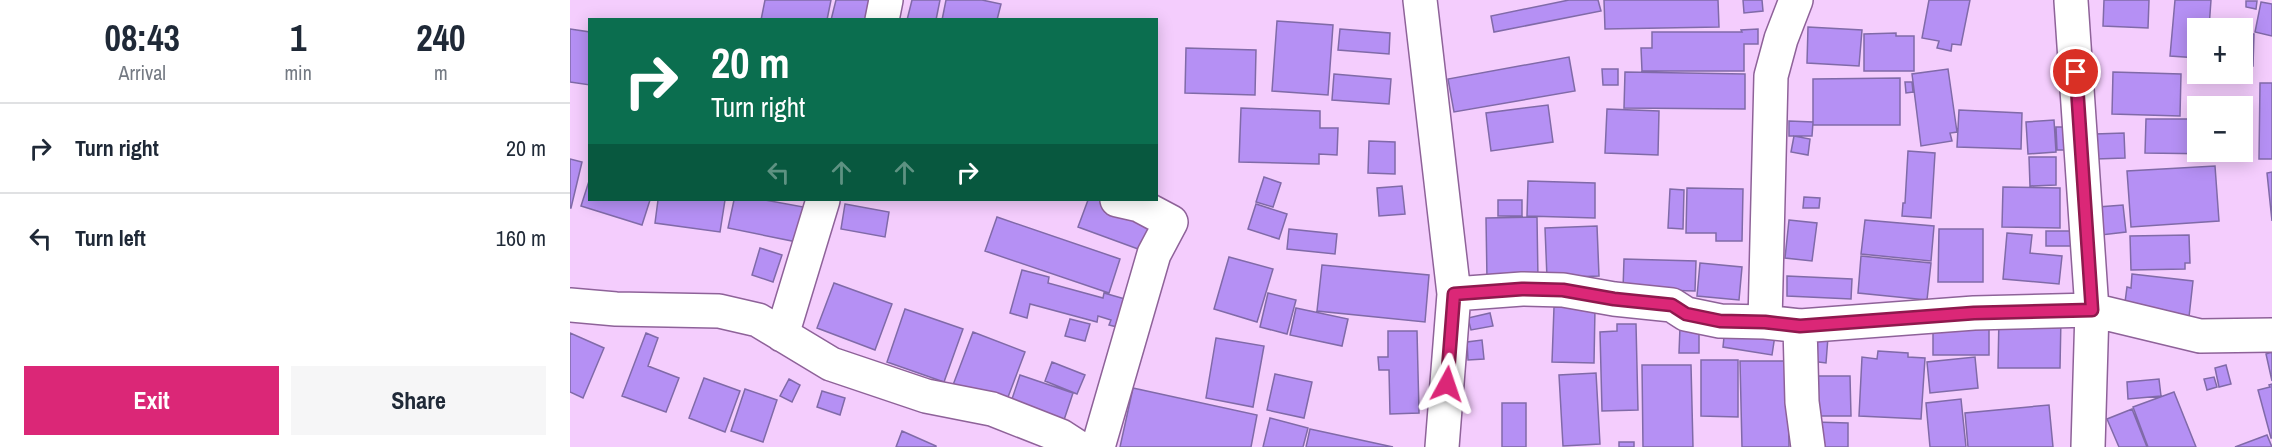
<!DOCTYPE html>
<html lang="en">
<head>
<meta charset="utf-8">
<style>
	body { margin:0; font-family:"Archivo Narrow",sans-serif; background:#f6f6f7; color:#1f2937; height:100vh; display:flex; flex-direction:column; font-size:22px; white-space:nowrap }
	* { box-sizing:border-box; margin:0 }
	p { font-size:20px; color:#747a83 }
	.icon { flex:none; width:33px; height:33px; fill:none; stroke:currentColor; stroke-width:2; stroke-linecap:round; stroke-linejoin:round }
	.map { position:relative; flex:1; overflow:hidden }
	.details { display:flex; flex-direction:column; background:#fff; width:570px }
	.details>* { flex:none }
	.banner { position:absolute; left:18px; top:18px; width:570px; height:183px; border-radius:0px; box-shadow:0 3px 15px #0003; background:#0b6e4f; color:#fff; overflow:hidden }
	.buttons { position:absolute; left:1617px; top:18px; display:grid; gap:12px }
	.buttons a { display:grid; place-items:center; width:66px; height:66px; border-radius:0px; background:#fff; box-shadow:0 3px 15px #0003; font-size:30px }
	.pin { position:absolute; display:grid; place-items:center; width:51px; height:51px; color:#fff; margin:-26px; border:3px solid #fff; border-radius:50%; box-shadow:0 2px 6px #0007 }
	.me { position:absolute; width:66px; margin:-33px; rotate:5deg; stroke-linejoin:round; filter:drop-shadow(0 0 4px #0008) }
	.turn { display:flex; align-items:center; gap:21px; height:126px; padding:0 24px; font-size:27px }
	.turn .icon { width:78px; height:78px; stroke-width:2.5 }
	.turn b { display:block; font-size:42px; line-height:51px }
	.lanes { display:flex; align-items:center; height:57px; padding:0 24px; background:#0003; justify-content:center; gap:30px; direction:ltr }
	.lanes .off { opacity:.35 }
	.eta { display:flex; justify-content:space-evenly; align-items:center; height:102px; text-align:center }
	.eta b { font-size:36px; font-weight:800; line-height:42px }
	.primary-button { display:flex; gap:12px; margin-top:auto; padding:12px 24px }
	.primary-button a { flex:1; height:69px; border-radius:0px; background:#db2777; color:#fff; font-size:24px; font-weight:800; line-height:69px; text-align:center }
	.primary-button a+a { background:#f6f6f7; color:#1f2937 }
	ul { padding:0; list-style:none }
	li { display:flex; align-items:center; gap:18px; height:90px; padding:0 24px; border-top:2px solid #e0e1e3 }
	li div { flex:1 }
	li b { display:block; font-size:22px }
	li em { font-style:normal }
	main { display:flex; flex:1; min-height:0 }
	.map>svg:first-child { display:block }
</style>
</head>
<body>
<main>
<section class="details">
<div class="eta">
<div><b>08:43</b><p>Arrival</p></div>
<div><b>1</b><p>min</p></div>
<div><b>240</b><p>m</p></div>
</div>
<ul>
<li><svg class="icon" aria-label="right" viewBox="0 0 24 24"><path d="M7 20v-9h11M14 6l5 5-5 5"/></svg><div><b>Turn right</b></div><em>20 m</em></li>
<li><svg class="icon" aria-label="left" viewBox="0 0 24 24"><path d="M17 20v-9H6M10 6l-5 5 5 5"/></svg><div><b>Turn left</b></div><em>160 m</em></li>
</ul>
<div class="primary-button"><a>Exit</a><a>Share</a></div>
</section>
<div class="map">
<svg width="1702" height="447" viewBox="0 0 1702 447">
	<rect width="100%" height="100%" fill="#f4cdfd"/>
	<path fill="#b590f4" stroke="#806aa8" stroke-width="1.5" d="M195,0h66l-4,20h-66z
		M266,0h40l-5,20h-40z
		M342,0h28l-4,20h-29z
		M376,0h36l19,4 -4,16h-55z
		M999,0h29l3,11 -107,21 -3,-16z
		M1034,0h114l1,27 -114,2z
		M1173,0h19l1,11 -19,2z
		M1359,0h41l-9,45 -9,-1 -1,7 -14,-3 2,-7 -17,-3z
		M1534,0h45l-1,28 -45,-2z
		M1605,0h36l-2,28h-11v30l-28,-2z
		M1676,1h11l-1,8 -10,-2z
		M1691,2l11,2v32l-17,-4z
		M707,21l56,4 -5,70 -56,-4z
		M1238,27l54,3 -3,36 -52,-3z
		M0,29l20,3v53l-20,-3z
		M770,29l50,4 -1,21 -51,-4z
		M1188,29v15h-14v27h-102l-1,-23h11v-16h90l-1,-2z
		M1326,33v3h18v35h-50v-37z
		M1672,34h12l-1,32h-11z
		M616,48l70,2 -1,45 -70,-2z
		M999,57l6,34 -121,21 -6,-33z
		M1032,69h16v16h-15z
		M1378,69l9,63 -7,1 2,8 -31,5 -9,-72z
		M1055,72l120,2v35l-121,-1z
		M1543,72l68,2 -1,42 -68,-2z
		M764,74l57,5 -2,25 -57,-4z
		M1330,78v47h-87v-46z
		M1335,82h7l1,10 -7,1z
		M1690,83h12v76h-13z
		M1652,102h27l1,11h-8v-7h-20z
		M978,105l5,37 -62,9 -5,-38z
		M671,108l79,3v17h18l-1,27 -18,-1v10l-80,-2z
		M1037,109l52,2 -1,44 -53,-2z
		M1389,110l63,3 -1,36 -64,-2z
		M1576,119h52v33h18v2l-71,-1z
		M1484,120l2,32 -28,2 -2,-32z
		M1219,121l24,1 -1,14h-23z
		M1486,127h11l2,23h-12z
		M1554,133l1,25 -29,1 -1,-25z
		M1224,136l16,3 -2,16 -17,-3z
		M799,141l26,1v32l-27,-1z
		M1338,151l27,2 -4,65 -29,-2 1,-13h2z
		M1459,157h27v28l-26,1z
		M0,159l12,3 -11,46h-1z
		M1645,166l4,55 -88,6 -4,-56z
		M1702,172v49l-5,-48z
		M694,177l17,6 -8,24 -17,-5z
		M20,178v22h60l-8,25 -61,-19z
		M958,181l67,2v35l-68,-2z
		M832,186l3,28 -26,2 -2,-28z
		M1433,187l57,1v40l-58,-1z
		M1117,188l56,1 -1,52h-26v-8h-30z
		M1100,189l14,1 -1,39 -15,-1z
		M1234,197l16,1 -1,10h-16z
		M88,200h67l-5,32 -65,-9z
		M164,200h31l44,8 -7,35 -74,-15z
		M518,200h11l61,22 -11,31 -71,-26z
		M928,200h24v16h-24z
		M275,204l44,8 -4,25 -44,-8z
		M686,204l31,10 -8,25 -31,-10z
		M1553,205l3,27 -25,3 -3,-28z
		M427,217l123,42 -11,34 -124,-42z
		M967,217l1,63h-51l-1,-62z
		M1219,220l28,3 -5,38 -27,-3z
		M1295,220l69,6 -3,35 -70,-7z
		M1027,226l2,50 -52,2 -2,-50z
		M719,229l48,5 -2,20 -48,-5z
		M1369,229h44v53h-45z
		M1476,231h35v15h-35z
		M1437,233l25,2 -2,18 32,3 -3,28 -56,-5z
		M1619,235l1,28h-5v6l-54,1 -1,-34z
		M190,248l22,7 -9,27 -21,-7z
		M1291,256l70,7 -4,37 -69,-7z
		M659,257l44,12 -16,53 -43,-13z
		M1054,259l72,2 -1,30 -72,-2z
		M1130,263l42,4 -3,33 -42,-4z
		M752,265l107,10 -4,47 -108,-11z
		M452,270l27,7 -1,6 55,15 1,-5 21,6 -8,28 -8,-2 2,-5 -13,-4 -1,6 -67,-18 -3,14 -17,-5z
		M1562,274l61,7 -4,36 -65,-7 3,-23 4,1z
		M1217,276l65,3 -1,20 -64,-3z
		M264,283l58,21 -17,46 -58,-22z
		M698,293l28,7 -9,34 -27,-7z
		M984,307l41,1 -1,55 -42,-1z
		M726,308l52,11 -6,27 -52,-11z
		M335,309l58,20 -19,53 -57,-20z
		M920,313l3,13 -22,4 -3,-12z
		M1429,317h62l-1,51h-62z
		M500,319l20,5 -5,17 -20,-5z
		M1363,323h56v32h-56z
		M1047,324h19l2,86 -36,1 -2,-79 17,-1z
		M1110,327l19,1v25h-20z
		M1155,327l50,8 -3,20 -49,-8z
		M818,331h29l2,82 -29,1 -1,-44h-10l-1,-13h10z
		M403,332l52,20 -20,53 -52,-20z
		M0,333l34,15 -21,50 -13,-6z
		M76,333l12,5 -10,28 31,12 -13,34 -44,-16z
		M1243,336l15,1 -2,26 -15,-2z
		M646,338l48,8 -11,61 -47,-9z
		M912,340l2,19 -16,1 -1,-18z
		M1308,351l30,2v4l17,1 -4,61 -62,-3 3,-59 15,2z
		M1702,352v29l-6,-27z
		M1405,357l3,31 -48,5 -3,-31z
		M1131,360h37v57l-37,-1z
		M1170,361h48l1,86h-47z
		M482,362l33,13 -8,19 -32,-13z
		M1072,365h49l2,82h-50z
		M1656,365l5,19 -12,3 -4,-19z
		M1026,373l4,71 -37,2 -4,-71z
		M705,374l37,8 -8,36 -37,-8z
		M450,375l53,18 -9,27 -53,-18z
		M1243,376h37l1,40h-37z
		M1644,377l3,10 -10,3 -3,-11z
		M134,378l36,13 -15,41 -36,-14z
		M219,379l11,6 -8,17 -12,-6z
		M1589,379l2,17 -33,3 -1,-17z
		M1702,384v54h-1l-13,-48 12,-3 -1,-2z
		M563,388l124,27 -6,32h-131z
		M175,389l32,11 -14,42 -32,-11z
		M252,391l23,7 -5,17 -23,-8z
		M1604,392l22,55h-48l-15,-40z
		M1391,399l5,48h-36l-4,-44z
		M932,403h24v44h-24z
		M1479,405l4,42h-85l-3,-34z
		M1562,409l15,38h-28l-12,-28z
		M700,418l38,10 -5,19h-40z
		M1244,422l34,1v24h-35z
		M740,429l83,18h-87z
		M332,431l34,15v1h-40z
		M1697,435l5,12h-37z
		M1049,442h15v5h-15z"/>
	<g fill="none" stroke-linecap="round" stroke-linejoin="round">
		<g stroke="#8e6299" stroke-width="36">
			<path id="minor" d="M850,0l34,294 -12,153
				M1501,1l21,309 -4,137
				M312,20l4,-20
				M884,294l68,-5 41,1 51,9 58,6 14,9 34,7 45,1 35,4 174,-13 118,-3 108,26 72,-1
				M0,305l46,4 103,2 39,9 73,44 95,32 66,13 69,27 17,11
				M1195,322l6,-246 10,-37 15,-39
				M1230,326l2,76 6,45
				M212,335l41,-135
				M528,447l56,-193 17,-32 -32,-17 -22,-5"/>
		</g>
		<use href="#minor" stroke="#fff" stroke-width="33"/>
	</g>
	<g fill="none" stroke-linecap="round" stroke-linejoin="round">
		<g stroke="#8e194d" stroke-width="15">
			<path id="route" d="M877,384l7,-90 68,-5 41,1 51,9 58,6 14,9 34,7 45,1 35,4 174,-13 118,-3 -16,-238"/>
		</g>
		<use href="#route" stroke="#db2777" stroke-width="10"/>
	</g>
</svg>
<div class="buttons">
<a>+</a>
<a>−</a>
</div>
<div class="pin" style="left:1506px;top:72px;background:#d93025"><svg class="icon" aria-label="arrive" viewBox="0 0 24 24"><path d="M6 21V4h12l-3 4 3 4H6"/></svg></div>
<svg class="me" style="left:877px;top:384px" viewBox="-20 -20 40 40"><path d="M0-17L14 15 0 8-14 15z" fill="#db2777" stroke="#fff" stroke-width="4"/></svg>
<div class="banner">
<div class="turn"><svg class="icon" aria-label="right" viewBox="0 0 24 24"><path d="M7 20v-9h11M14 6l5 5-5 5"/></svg><div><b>20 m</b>Turn right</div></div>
<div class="lanes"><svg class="icon off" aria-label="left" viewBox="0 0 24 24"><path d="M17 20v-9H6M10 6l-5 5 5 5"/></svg><svg class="icon off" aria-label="ahead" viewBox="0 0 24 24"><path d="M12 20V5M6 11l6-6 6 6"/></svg><svg class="icon off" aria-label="ahead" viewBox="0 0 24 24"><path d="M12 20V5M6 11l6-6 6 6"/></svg><svg class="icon" aria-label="right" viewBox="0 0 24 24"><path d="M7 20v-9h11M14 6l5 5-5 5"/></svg></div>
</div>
</div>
</main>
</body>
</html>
